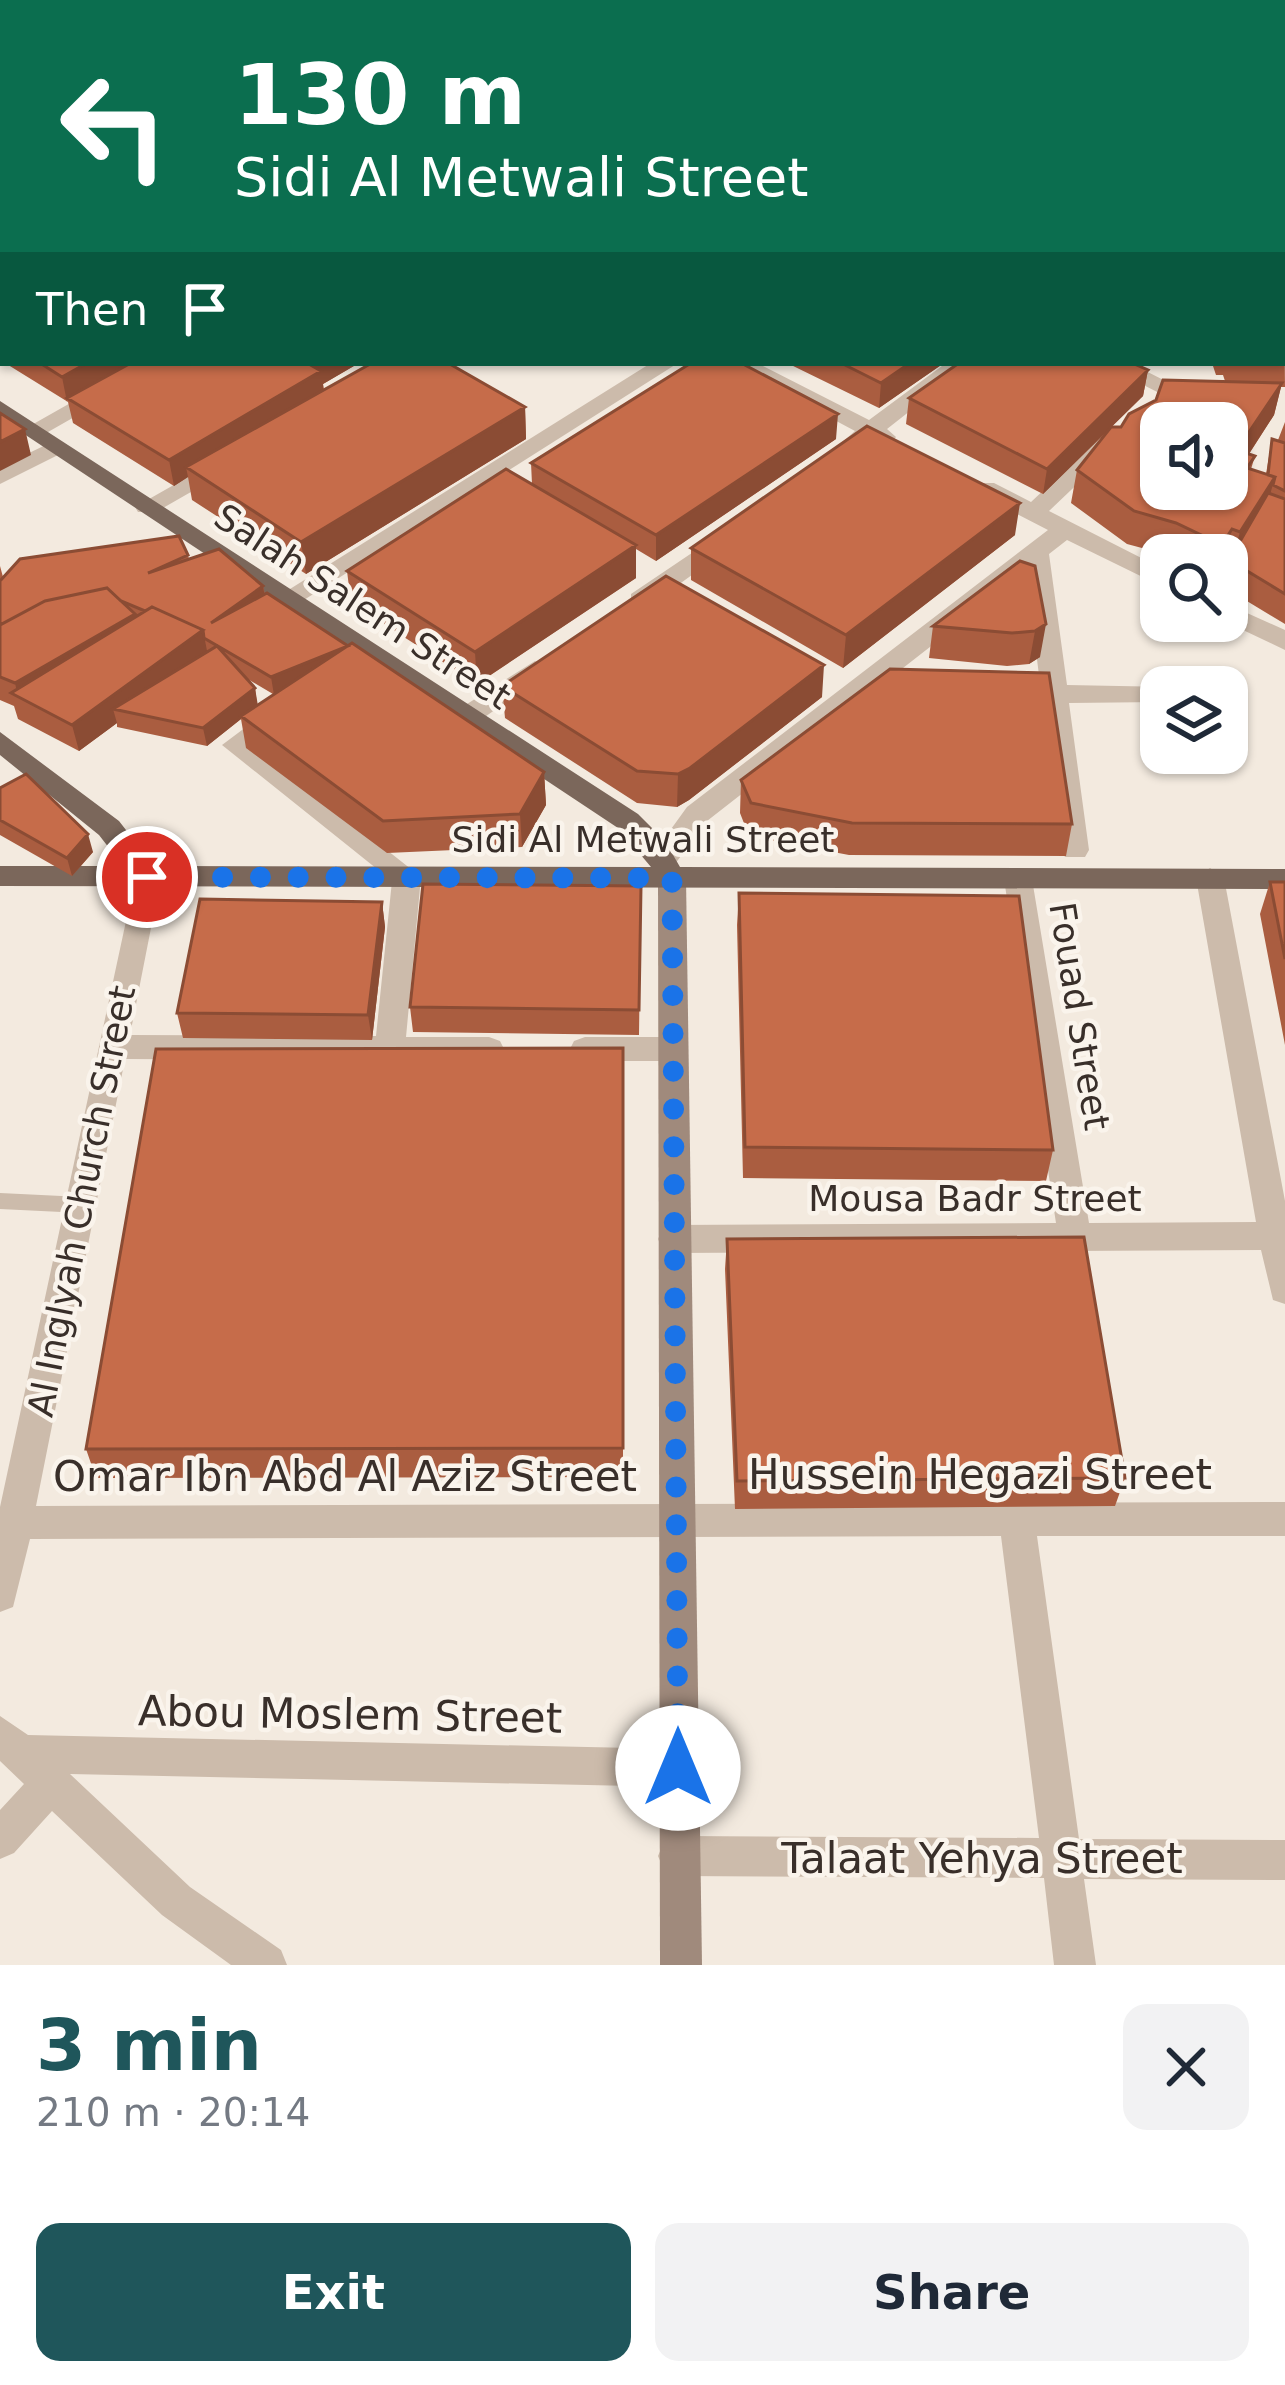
<!DOCTYPE html>
<html lang="en">
<head>
<meta charset="utf-8">
<style>
	body { margin:0; font-family:"DejaVu Sans",sans-serif; background:#f2f2f3; color:#1f2937; height:100vh; display:flex; flex-direction:column; font-size:45px; white-space:nowrap }
	* { box-sizing:border-box; margin:0 }
	p { font-size:39px; color:#747a83 }
	.icon { flex:none; width:66px; height:66px; fill:none; stroke:currentColor; stroke-width:2; stroke-linecap:round; stroke-linejoin:round }
	.map { position:relative; height:1965px; overflow:hidden }
	.sheet { display:flex; flex-direction:column; background:#fff; flex:1 }
	.sheet>* { flex:none }
	.guide { position:absolute; left:0px; top:0px; width:1287px; height:366px; box-shadow:0 3px 9px #0004; background:#0b6e4f; color:#fff; overflow:hidden }
	.tools { position:absolute; left:1140px; top:402px; display:grid; gap:24px }
	.tools a { display:grid; place-items:center; width:108px; height:108px; border-radius:24px; background:#fff; box-shadow:0 3px 9px #0004; font-size:60px }
	.pin { position:absolute; display:grid; place-items:center; width:102px; height:102px; color:#fff; margin:-51px; border:6px solid #fff; border-radius:50%; box-shadow:0 3px 12px #0007 }
	.me { position:absolute; width:132px; margin:-66px; rotate:0deg; stroke-linejoin:round; filter:drop-shadow(0 0 9px #0008) }
	.turn { display:flex; align-items:center; gap:42px; height:252px; padding:0 36px; font-size:54px }
	.turn .icon { width:156px; height:156px; stroke-width:2.5 }
	.turn b { display:block; font-size:84px; line-height:102px }
	.then { display:flex; align-items:center; height:114px; padding:0 36px; background:#0003; gap:24px; font-size:45px }
	.round { display:grid; place-items:center; flex:none; width:126px; height:126px; border-radius:24px; background:#f2f2f3 }
	.headline { display:flex; align-items:center; justify-content:space-between; height:204px; padding:0 36px }
	h1 { font-size:72px; font-weight:700; line-height:90px; color:#1f565b }
	.cta { display:flex; gap:24px; margin-top:auto; padding:24px 36px }
	.cta a { flex:1; height:138px; border-radius:24px; background:#1f565b; color:#fff; font-size:48px; font-weight:700; line-height:138px; text-align:center }
	.cta a+a { background:#f2f2f3; color:#1f2937 }
	.map>svg:first-child { display:block }
</style>
</head>
<body>
<div class="map">
<svg width="1285" height="1965" viewBox="0 0 1285 1965">
	<rect width="100%" height="100%" fill="#f3eadf"/>
	<g fill="none" stroke-linecap="round" stroke-linejoin="round">
		<path fill="#ccbbab" fill-rule="evenodd" d="M0,1193l82,4 7,2 3,6 -3,6 -7,2 -82,-4z"/>
		<path fill="#ccbbab" fill-rule="evenodd" d="M827,0h23l2,3h-23z
			M1284,62h1v12h-1z
			M3,120v12l-3,1v-12z
			M1284,180h1v12h-1z
			M3,268v14l-3,1v-14z
			M141,363h28l-128,73 -8,2 -12,-7z
			M651,363h27l-382,242 -9,2 -13,-8z
			M728,363h29l112,57 77,-57h25l-84,66 9,8 -4,5 -19,-1 -29,17 -12,-7 23,-20z
			M1100,363h30l67,34 -4,5h-16z
			M1104,439l12,7 -4,5 -63,60 112,57v18l-94,-46 -18,14 18,131 104,2h-10v15l-92,1 20,147 -4,7h-20l-4,-7 -35,-278 -319,249 -35,47h-20l-4,-7 39,-54 361,-277 -72,-37v-10h18l37,19 65,-61z
			M56,440l12,7 -4,5 -64,32v-17z
			M223,457l8,2v10l-75,43h-18l-3,-5z
			M723,532l12,8 -3,6 -83,60h-18v-12z
			M1227,604l58,26v20l-61,-29z
			M535,661l13,9 -4,6 -68,47h-20l-3,-6 3,-6z
			M278,703l13,9 -37,33 167,132 -15,160h83l11,4 4,8 -4,8 -11,4 -364,-2 -89,447 1249,-4v34h-248l42,303 206,1v40l-201,-1 12,86h-42l-10,-87 -366,-2 -14,-6 -6,-14 6,-14 14,-6 361,2 -38,-302 -971,3 -17,68 -13,5v-105l137,-637 10,-3 14,10 -31,158 246,1 16,-155 -170,-136z
			M1210,868l14,10 61,323v103l-12,-4 -12,-50 -587,3 -12,-4 -4,-10 4,-10 12,-4 382,-2 -52,-344 14,-10 14,10 57,344 167,-1 -60,-344z
			M585,1037h88l11,4 4,8 -4,8 -11,4h-88l-11,-4 -4,-8 4,-8z
			M0,1716l28,19 650,14 14,5 6,14 -6,14 -14,5 -608,-13 120,113 91,63 6,15h-56l-69,-50 -110,-104 -38,42 -14,6v-49l24,-26 -24,-23z"/>
		<path fill="#a08a7c" fill-rule="evenodd" d="M672,868l14,10 16,1087h-42l-2,-1087z"/>
		<path fill="#7b675b" fill-rule="evenodd" d="M0,401l638,413 27,27 15,26 605,2v20l-1285,-3v-20h123l-24,-31 -99,-80v-23l119,89 35,45 497,1 -33,-39 -618,-410z"/>
	</g>
	<path fill="#aa5d40" fill-rule="evenodd" d="M3,7v60l-3,-2v-57z
		M3,282v80l-3,-2v-77z
		M1284,288l1,99h-4l-7,28 -25,39 6,2 -4,13 15,5 6,-35 6,1 7,-18v202l-53,-32 3,-9 -7,-7 3,-12h-1l-3,11v-20h-59l-41,-11 -56,-41 6,-33 44,-43 104,-46 -2,-6h-7l-4,-12h72z
		M5,363h354l-36,21 1,6 201,17 1,32 -220,135 -114,-74 -4,-23 -14,9 -101,-63 -5,-21z
		M787,363h157l-65,45z
		M1148,370l-5,26 -100,98 -137,-70 3,-26z
		M836,439l-180,122 -20,-12v29l-159,106 -126,-81 -4,-32 185,-87 -1,-21z
		M1015,535l-172,133 -152,-88v-32z
		M188,555l1,4 74,27 2,8 279,178 2,33 -24,42 -135,6 -141,-105 -5,-29 -34,27 -90,-19v-4l-38,28 -61,-32 -4,-13 -14,-6v-134l3,11zM246,678l27,16 -16,11 -2,-17z
		M1020,561l20,96 -11,7 -22,2 -78,-8 4,-32z
		M502,686l320,11 -133,103 -12,7 -40,-4 -132,-85z
		M741,780l331,44 -6,32 -217,-1 -100,-19 -9,-23z
		M0,788l93,64 -21,24 -72,-41z
		M1270,882h15v163l-25,-131z
		M641,886l-2,149 -226,-3 -3,-25z
		M739,893l314,257 -7,31 -303,-3 -6,-253z
		M382,902l3,25 -13,113 -189,-2 -6,-25z
		M623,1048v429l-527,1 -10,-29z
		M727,1239l398,239 -10,28 -380,3 -10,-240z"/>
	<path fill="#8b4c34" d="M253,0h39v3h-47z
		M461,0h27v3h-34z
		M3,213v35l-3,2v-35z
		M87,363h52l-72,35v4l-5,-25z
		M312,363h47l-36,21 1,13 -138,70 2,10 -14,9 -5,-26z
		M910,363h34l-65,45 2,-25z
		M1148,370l-5,26 -100,98 4,-25z
		M1282,383l-8,32 -44,68 7,-33z
		M525,407l1,32 -220,135 -5,-32z
		M838,414l-2,25 -180,122v-26z
		M25,429l6,26 -31,16v-29z
		M1275,477l-9,32 -31,41 5,-18z
		M1020,503l-5,32 -172,133 3,-33z
		M636,545v33l-159,106 -2,-32z
		M263,586l3,18 -55,19z
		M135,614l6,26 -123,57 -3,-14z
		M1046,624l-6,33 -11,7 6,-33z
		M203,630l5,26 -95,53 4,14 -38,28 -7,-26z
		M348,646l-74,49 -3,-18z
		M824,665l-2,32 -133,103 -12,7 1,-33z
		M255,688l3,18 -17,10v3l-34,27 -4,-18z
		M544,772l2,33 -24,42 -2,-33z
		M88,834l5,18 -21,24 -5,-18z
		M382,902l3,25 -13,113 -4,-25z"/>
	<path fill="#c66c4a" stroke="#8b4c34" stroke-width="3" fill-rule="evenodd" d="M18,0h24l6,3h-37z
		M152,0h101l-8,3h-101z
		M277,0h184l-7,3h-185z
		M3,7v38l-3,-1v-36z
		M0,168l3,2v43l-3,2z
		M3,282v58l-3,-1v-56z
		M1284,288h1l-1,73z
		M40,363h47l-25,14z
		M131,363h181l-3,1 12,7 -152,89 -102,-62z
		M372,363h76l77,44 -224,135 -115,-75z
		M691,363h50l97,51 -182,121 -125,-72z
		M841,363h69l-29,20z
		M959,363h173l16,7 -101,99 -138,-71z
		M1163,380l119,3 -45,67 18,6 -8,12 28,9 -35,55 -8,-3 -9,14 10,4 -2,10 -9,-12 -46,-22 -42,-12 -57,-41 34,-43h10l8,-13 27,-14zM1161,423h66v66h-66z
		M0,413l25,16 -25,13z
		M867,426l153,77 -174,132 -155,-87z
		M1272,439l13,4v48l-12,-6 2,-8 -7,-2z
		M506,469l130,76 -161,107 -128,-81z
		M1268,493l17,6v95l-46,-28 5,-6 -9,-10z
		M179,536l9,19 -40,18 71,-24 44,37 -52,37 56,-30 81,53 -77,31 -67,-39 -1,-8 -51,-23 -7,4 -24,-10 -14,-13 -62,13 -45,24v-44l20,-22z
		M1020,561l15,5 11,58 -11,7 -23,2 -79,-7z
		M666,576l158,89 -134,103 -12,6 -41,-3 -135,-85z
		M107,588l28,26 -120,69 -15,-6v-52l45,-24z
		M152,607l51,23 -131,95 -61,-32z
		M352,643l192,129 -24,42 -137,7 -142,-105z
		M217,646l38,42 -52,40 -90,-19z
		M890,669l159,4 23,151 -220,-1 -101,-20 -10,-23z
		M26,774l62,60 -21,24 -67,-38v-32z
		M1270,882h15v77z
		M423,884l218,2 -2,124 -229,-3z
		M739,893l280,3 34,254 -308,-3z
		M200,899l182,3 -14,113 -191,-2z
		M623,1048v400l-537,1 70,-400z
		M1084,1237l41,241 -388,3 -10,-242z"/>
	<g fill="none" stroke-linecap="round" stroke-linejoin="round">
		<path stroke="#1a73e8" stroke-width="21" stroke-dasharray="0 37.8" d="M147,877l525,1 6,890"/>
	</g>
	<g text-anchor="middle" stroke-width="9" stroke-linejoin="round" paint-order="stroke">
		<g font-size="36" fill="#392f2a" stroke="#faf4ec">
			<text transform="translate(363 606) rotate(33)" y="13">Salah Salem Street</text>
			<text x="643" y="852">Sidi Al Metwali Street</text>
			<text transform="translate(1080 1016) rotate(81)" y="13">Fouad Street</text>
			<text x="975" y="1211">Mousa Badr Street</text>
			<text transform="translate(81 1201) rotate(-79)" y="13">Al Inglyah Church Street</text>
		</g>
		<g font-size="42" fill="#392f2a" stroke="#faf4ec">
			<text x="980" y="1489">Hussein Hegazi Street</text>
			<text x="345" y="1491">Omar Ibn Abd Al Aziz Street</text>
			<text transform="translate(350 1714) rotate(1)" y="15">Abou Moslem Street</text>
			<text x="982" y="1873">Talaat Yehya Street</text>
		</g>
	</g>
</svg>
<div class="tools">
<a><svg class="icon" aria-label="sound" viewBox="0 0 24 24"><path d="M4 9h4l5-4v14l-5-4H4zM17 9q2 3 0 6"/></svg></a>
<a><svg class="icon" aria-label="search" viewBox="0 0 24 24"><circle cx="10" cy="10" r="6"/><path d="M15 15l6 6"/></svg></a>
<a><svg class="icon" aria-label="layers" viewBox="0 0 24 24"><path d="M12 4l9 5-9 5-9-5zM3 14l9 5 9-5"/></svg></a>
</div>
<div class="pin" style="left:147px;top:877px;background:#d93025"><svg class="icon" aria-label="arrive" viewBox="0 0 24 24"><path d="M6 21V4h12l-3 4 3 4H6"/></svg></div>
<svg class="me" style="left:678px;top:1768px" viewBox="-20 -20 40 40"><circle r="19" fill="#fff"/><path d="M0-13L10 11 0 6-10 11z" fill="#1a73e8"/></svg>
<div class="guide">
<div class="turn"><svg class="icon" aria-label="left" viewBox="0 0 24 24"><path d="M17 20v-9H6M10 6l-5 5 5 5"/></svg><div><b>130 m</b>Sidi Al Metwali Street</div></div>
<div class="then">Then<svg class="icon" aria-label="arrive" viewBox="0 0 24 24"><path d="M6 21V4h12l-3 4 3 4H6"/></svg></div>
</div>
</div>
<section class="sheet">
<div class="headline"><div><h1>3 min</h1><p>210 m · 20:14</p></div><a class="round"><svg class="icon" aria-label="close" viewBox="0 0 24 24"><path d="M6 6l12 12M18 6L6 18"/></svg></a></div>
<div class="cta"><a>Exit</a><a>Share</a></div>
</section>
</body>
</html>
